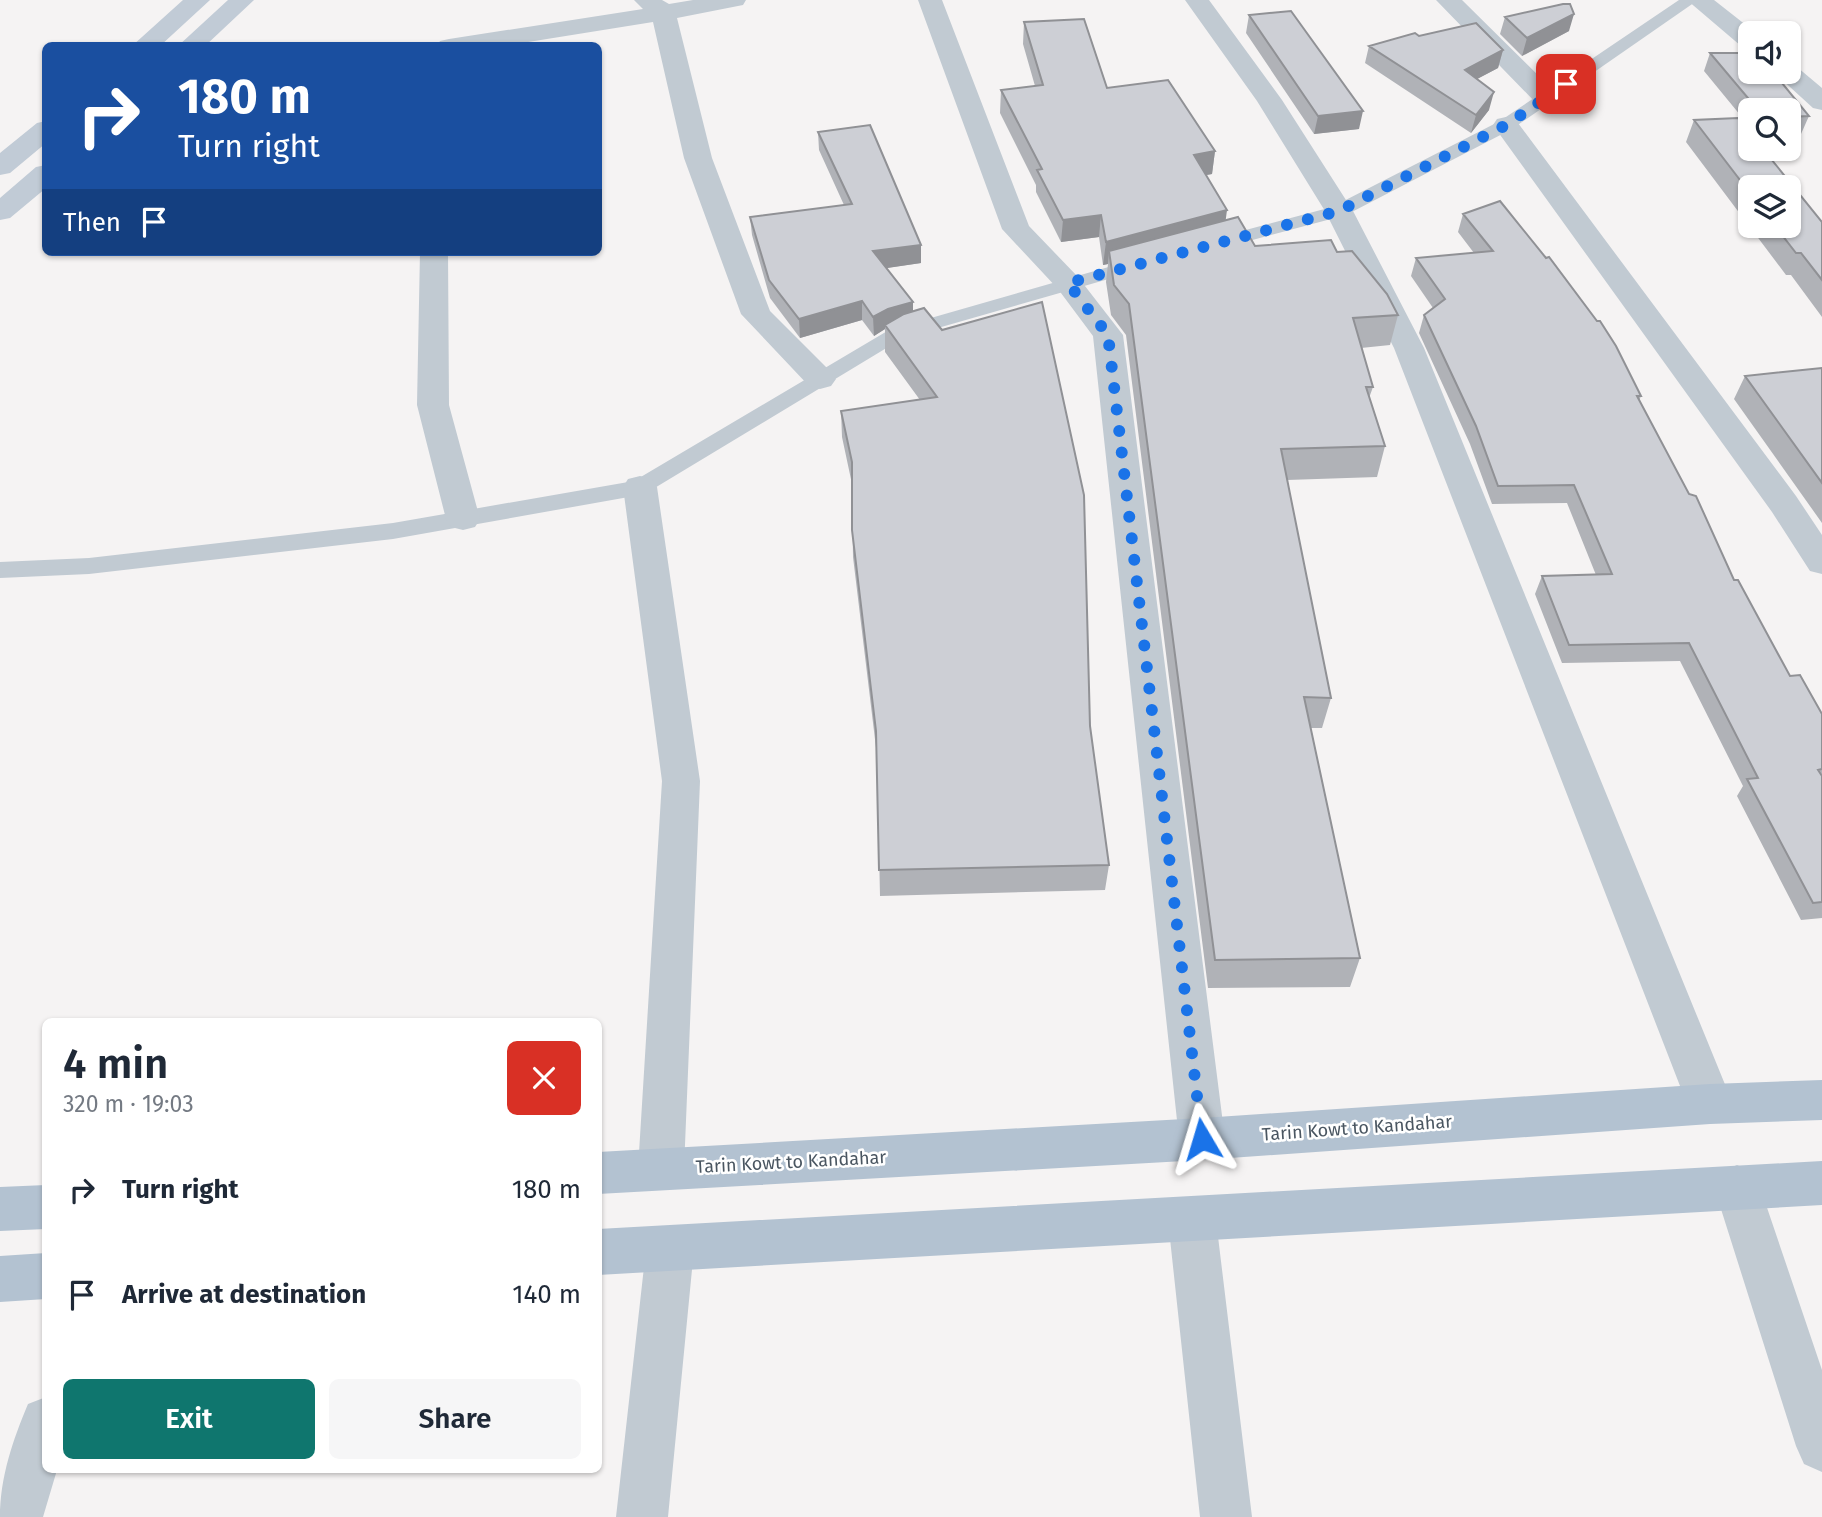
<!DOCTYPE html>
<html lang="en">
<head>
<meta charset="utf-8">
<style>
	body { margin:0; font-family:"Fira Sans",sans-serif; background:#f6f6f7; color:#1f2937; height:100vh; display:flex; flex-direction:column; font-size:26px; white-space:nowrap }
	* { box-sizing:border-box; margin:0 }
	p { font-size:23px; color:#747a83 }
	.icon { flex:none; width:38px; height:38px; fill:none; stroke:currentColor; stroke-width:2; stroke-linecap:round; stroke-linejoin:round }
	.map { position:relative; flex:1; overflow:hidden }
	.panel { position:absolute; left:42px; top:1018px; width:560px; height:455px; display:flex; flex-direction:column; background:#fff; border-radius:10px; box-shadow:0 2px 5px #0004 }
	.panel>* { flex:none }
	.guide { position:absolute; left:42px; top:42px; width:560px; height:214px; border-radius:10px; box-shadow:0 2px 5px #0004; background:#1a4fa0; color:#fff; overflow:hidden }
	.fabs { position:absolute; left:1738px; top:21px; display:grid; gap:14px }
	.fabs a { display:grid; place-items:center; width:63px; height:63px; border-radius:10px; background:#fff; box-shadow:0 2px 5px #0004; font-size:35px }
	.pin { position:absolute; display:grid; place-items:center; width:60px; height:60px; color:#fff; margin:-30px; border-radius:14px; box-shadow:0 4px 10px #0006 }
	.me { position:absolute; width:77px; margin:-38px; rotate:353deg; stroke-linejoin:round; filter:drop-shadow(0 0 5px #0008) }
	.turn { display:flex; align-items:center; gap:24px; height:147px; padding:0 21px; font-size:32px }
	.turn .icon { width:91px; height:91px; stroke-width:2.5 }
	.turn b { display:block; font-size:49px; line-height:60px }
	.then { display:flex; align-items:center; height:66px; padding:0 21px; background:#0003; gap:14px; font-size:26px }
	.round { display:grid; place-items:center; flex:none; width:74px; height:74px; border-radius:10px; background:#f6f6f7 }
	.head { display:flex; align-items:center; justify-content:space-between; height:119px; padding:0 21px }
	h1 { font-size:42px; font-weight:600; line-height:52px }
	.primary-button { display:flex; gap:14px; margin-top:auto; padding:14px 21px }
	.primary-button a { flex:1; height:80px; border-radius:10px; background:#0f766e; color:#fff; font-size:28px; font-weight:600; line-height:80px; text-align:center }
	.primary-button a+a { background:#f6f6f7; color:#1f2937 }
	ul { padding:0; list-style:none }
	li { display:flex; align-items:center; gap:21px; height:105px; padding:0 21px }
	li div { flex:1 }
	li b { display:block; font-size:26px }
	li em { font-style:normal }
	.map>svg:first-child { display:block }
</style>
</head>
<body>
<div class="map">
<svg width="1822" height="1517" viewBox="0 0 1822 1517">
	<rect width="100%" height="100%" fill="#f5f3f3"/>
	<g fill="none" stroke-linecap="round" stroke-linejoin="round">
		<path fill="#c1cad2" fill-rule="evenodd" d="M1679,0h19l-186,129 -166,86 -131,35 -10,-6 3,-4 124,-33 168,-86z
			M1140,258l7,2 3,4 -3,4 -244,70 -255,154 -8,3 -247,44 -304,35 -89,4v-16l89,-4 304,-35 241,-42 255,-151z"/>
		<path fill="#c1cad2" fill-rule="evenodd" d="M634,0h28l7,4 24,-4h53l-3,5 -66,13 35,140 58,153 61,61 5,7 -5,7 -11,3 -11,-3 -68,-72 -57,-156 -31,-136 -149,24h-67l3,-5 9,-2 194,-30z
			M918,0h24l87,226 49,51 45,58 102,804 -7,15 -16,6 -16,-6 -7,-15 -86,-803 -35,-47 -56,-60z
			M1185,0h24l73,100 71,111 71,137 309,756 -7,14 -16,6 -16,-6 -7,-14 -293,-756 -69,-137 -68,-110z
			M1436,0h26l93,92 4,6 -4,6 -9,2 -9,-2z
			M1687,0h27l42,33h-6v15l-9,-2z
			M1788,64l9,3 25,21v22l-9,-2 -34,-31 -4,-5h13z
			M1506,117l9,2 281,377 26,39v39l-12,-3 -38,-59 -279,-387 4,-6z
			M420,252h28l1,153 31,114 -5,8 -12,3 -12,-3 -5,-8 -29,-114z
			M640,476l12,3 5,8 43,294 -16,388 -7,15 -16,6 -16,-6 -7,-15 24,-388 -39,-294 5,-8z
			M1737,1165l16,7 7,15 62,183v102l-18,-8 -8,-18 -82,-259 7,-15z
			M1192,1198l17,6 7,16 36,297h-52l-32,-297 7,-16z
			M670,1226l17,7 7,16 -26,268h-52l30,-268 7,-16z
			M46,1397v73h11l-14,47h-43c0,-40 13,-77 28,-113z"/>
		<path fill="#c1cbd6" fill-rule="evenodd" d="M183,0h27l-50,46h-28z
			M228,0h26l-49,46h-27z
			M46,121v22l-36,30 -10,2v-22l37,-30z
			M46,165v23l-36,30 -10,2v-22l36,-31z"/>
		<path fill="#b3c2d1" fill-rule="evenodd" d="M1822,1080v40l-112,4 -508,36 -604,34v-42l604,-34 508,-34z
			M1822,1161v44l-1224,70v-46z
			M46,1185v44l-46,2v-44z
			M46,1253v46l-46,3v-46z"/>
	</g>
	<path fill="#b0b2b7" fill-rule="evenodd" d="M1249,15l110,114 -45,5 -68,-101z
		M1505,17l64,14 -47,25 -22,-22z
		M1024,22l83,66 108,63 -3,23 -6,1 20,46 29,25 82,6 61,63 -8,30 -29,3 12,39 -4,11 16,48 -8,31 -90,3 44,218 -9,30h-11l49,230 -10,29 -142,1 -82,-653 -15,-20 -5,-33 2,-18 -5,1 -4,-28 -38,5 -25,-50v-7l-36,-72 1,-23 34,-4 -12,-42z
		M1369,46l134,4 -5,18 -21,11 12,31 -18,23 -106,-70z
		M1710,53l99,63 -8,18h-13v-24h-38v17l-46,-56z
		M1694,120l128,102v95l-31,-42h-5l-100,-133zM1750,187l38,39h-38z
		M818,132l103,113v18l-35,5 27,43 177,415 19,139 -4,25 -225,6 -3,-140 -24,-199 -1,-73 -10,-47 -1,-26 79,-11 -35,-48v-23l-11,7 -12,-16 -62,18 -30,-40 -18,-63 -2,-18 94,-12 -25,-55z
		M1463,214l178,182 -2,5 95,179 56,96 32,38v204l-21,2 -64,-124 6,-10 -63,-125 -118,2 -27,-69 7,-18 54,-1 -29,-72 -75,1 -22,-60 -51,-111 5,-18 9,-7 -22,-32 5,-18 58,-5 -16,-21z
		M1822,368v155l-88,-124 11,-23z"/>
	<path fill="#909195" d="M1574,14l-5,17 -47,25 5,-18z
		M1503,50l-5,18 -38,20 5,-18z
		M1494,92l-5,18 -18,23 5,-18z
		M1363,111l-4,18 -45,5 4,-18z
		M1215,151l-3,23 -22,4 4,-23z
		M1227,210l-3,23 -115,18 -1,13 -5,1 3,-23z
		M1101,215l-2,22 -38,5 2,-22z
		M921,245v18l-47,7 -1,-19z
		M862,301v19l-62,18 -1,-19z
		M913,302v18l-28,5v4l-11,7 -1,-19 15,-8z"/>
	<path fill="#cdcfd5" stroke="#909195" stroke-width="2" d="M1563,4h7l4,10 -47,24 -22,-21z
		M1291,11l72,100 -45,5 -69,-101z
		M1084,19l23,69 61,-8 47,71 -21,4 33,55 -121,32 -5,-27 -38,5 -26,-50 5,-1 -41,-79 42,-5 -19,-63z
		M1476,23l27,27 -38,20 29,22 -18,23 -107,-69 46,-13 4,3z
		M1710,53h40v19h23l36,44 -21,1v-7h-30z
		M1738,118l12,14v17h13l59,73v58l-21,-27h-5l-21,-27h13v-39h-38v6l-56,-73z
		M870,125l51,120 -48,6 40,51 -25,7 -15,8 -11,-16 -63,18 -30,-39 -19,-63 102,-13 -34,-72z
		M1500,201l46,57 3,-1 48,64h3l16,25 25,50h-4l52,98 7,2 38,84h4l52,96 10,-1 22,39v55l-4,1 4,6v126l-9,1 -66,-124 11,-1 -69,-135 -120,2 -27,-69 70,-2 -38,-89 -76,1 -22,-60 -52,-111 21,-16 -29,-41 77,-7 -30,-37z
		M1238,217l17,29 76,-6 6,12 15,-1 35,43 11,21 -45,3 20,69h-7l19,59 -104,3 50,249 -27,-1 56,261 -145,2 -86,-656 -15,-19 -5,-34z
		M1042,302l42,193 6,231 19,139 -230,5 -3,-139 -24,-201v-68l-11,-51 96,-14 -52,-72 19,-11 20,-6 18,22z
		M1822,368v115l-77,-107z"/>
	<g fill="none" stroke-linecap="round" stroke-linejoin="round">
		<path stroke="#1a73e8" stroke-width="12" stroke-dasharray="0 21.6" d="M1202,1139l-94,-804 -40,-52 271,-72 167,-86 60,-41"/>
	</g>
	<g text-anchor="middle" stroke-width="5" stroke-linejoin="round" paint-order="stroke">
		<g font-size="18" fill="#4a5661" stroke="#fff">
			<text transform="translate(1357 1128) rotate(-4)" y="6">Tarin Kowt to Kandahar</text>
			<text transform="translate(791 1162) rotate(-3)" y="6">Tarin Kowt to Kandahar</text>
		</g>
	</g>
</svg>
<div class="fabs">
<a><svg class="icon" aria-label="sound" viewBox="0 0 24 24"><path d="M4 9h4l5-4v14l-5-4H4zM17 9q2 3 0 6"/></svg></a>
<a><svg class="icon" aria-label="search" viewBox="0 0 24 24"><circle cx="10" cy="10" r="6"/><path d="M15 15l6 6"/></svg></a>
<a><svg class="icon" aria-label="layers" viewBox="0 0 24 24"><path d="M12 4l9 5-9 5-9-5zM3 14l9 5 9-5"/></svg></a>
</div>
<div class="pin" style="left:1566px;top:84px;background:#d93025"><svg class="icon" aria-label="arrive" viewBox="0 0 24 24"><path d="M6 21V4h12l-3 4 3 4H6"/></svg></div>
<svg class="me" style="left:1202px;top:1139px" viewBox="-20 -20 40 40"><path d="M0-17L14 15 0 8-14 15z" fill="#1a73e8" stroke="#fff" stroke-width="4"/></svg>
<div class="guide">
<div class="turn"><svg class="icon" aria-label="right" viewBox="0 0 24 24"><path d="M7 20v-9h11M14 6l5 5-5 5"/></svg><div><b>180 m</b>Turn right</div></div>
<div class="then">Then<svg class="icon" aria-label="arrive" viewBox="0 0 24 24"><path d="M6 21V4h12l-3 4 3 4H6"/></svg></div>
</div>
<section class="panel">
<div class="head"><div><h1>4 min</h1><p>320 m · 19:03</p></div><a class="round" style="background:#d93025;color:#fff"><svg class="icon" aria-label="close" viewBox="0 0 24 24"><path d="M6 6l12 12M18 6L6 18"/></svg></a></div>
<ul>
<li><svg class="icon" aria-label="right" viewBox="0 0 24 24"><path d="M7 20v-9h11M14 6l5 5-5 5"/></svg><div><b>Turn right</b></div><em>180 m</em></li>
<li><svg class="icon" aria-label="arrive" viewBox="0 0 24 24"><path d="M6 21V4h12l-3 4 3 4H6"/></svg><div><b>Arrive at destination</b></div><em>140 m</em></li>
</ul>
<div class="primary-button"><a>Exit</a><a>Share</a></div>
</section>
</div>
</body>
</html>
